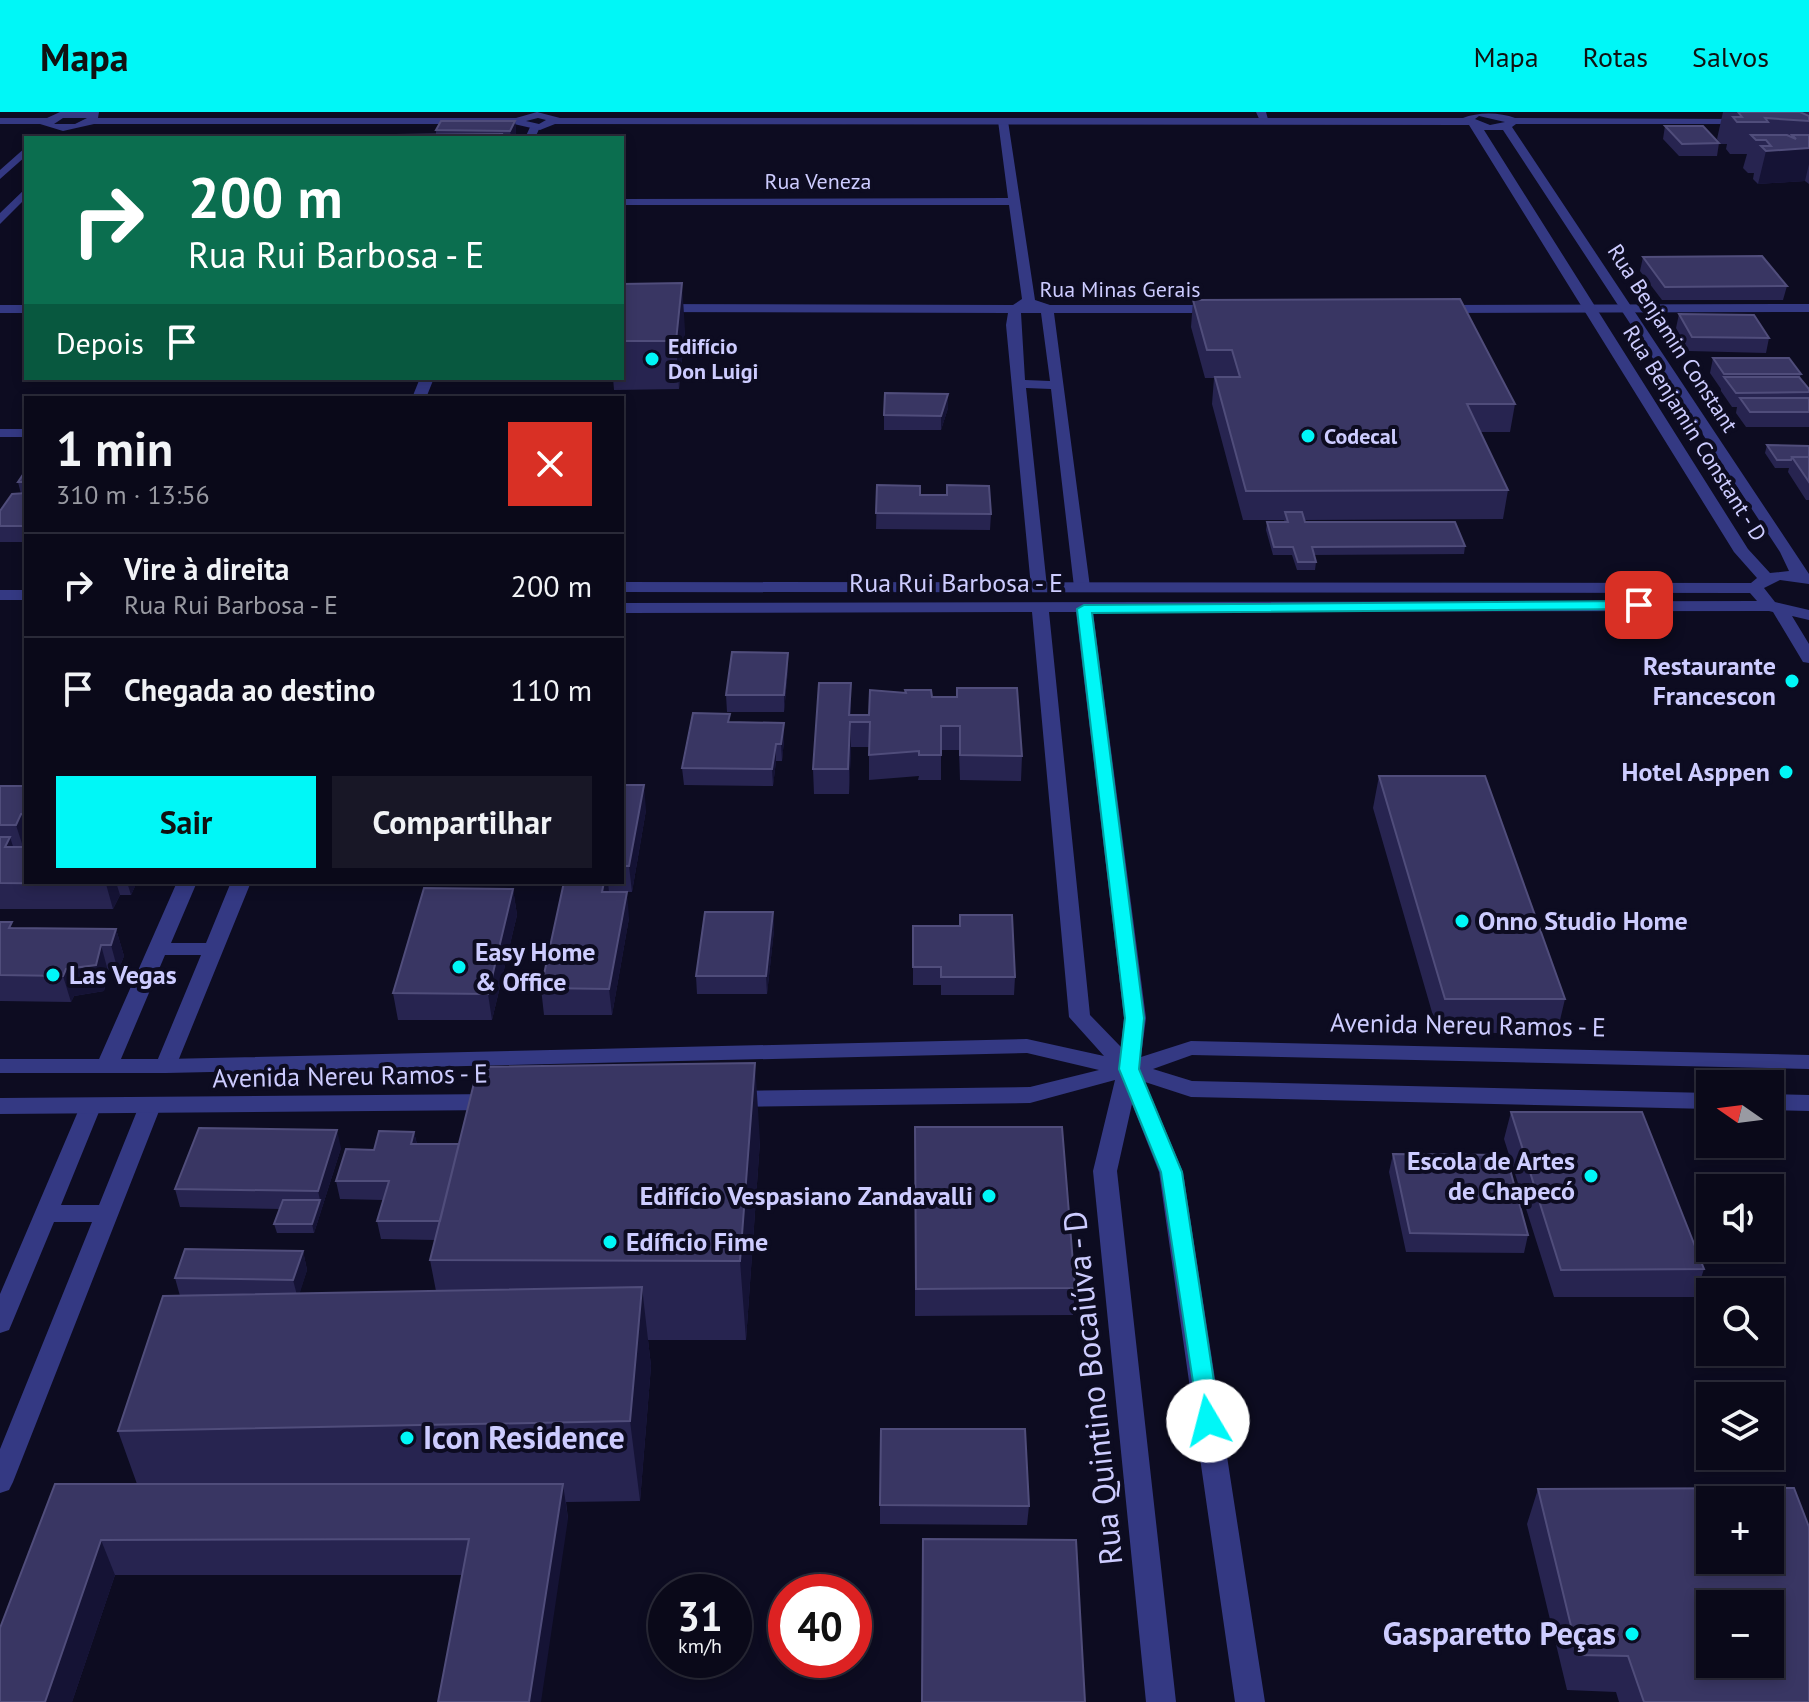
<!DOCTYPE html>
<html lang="pt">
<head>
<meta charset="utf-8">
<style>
	body { margin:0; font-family:"PT Sans",sans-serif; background:#181726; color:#f1f3f6; height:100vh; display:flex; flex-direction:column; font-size:30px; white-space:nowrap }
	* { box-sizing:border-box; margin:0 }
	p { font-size:26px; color:#999aa2 }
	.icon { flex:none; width:44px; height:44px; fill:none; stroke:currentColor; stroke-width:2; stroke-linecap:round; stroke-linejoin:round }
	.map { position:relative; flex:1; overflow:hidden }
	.panel { position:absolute; left:24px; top:284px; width:600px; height:488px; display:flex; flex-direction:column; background:#0a0919; border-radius:0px; box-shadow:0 4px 12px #0003,0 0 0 2px #2a2a38 }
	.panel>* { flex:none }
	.top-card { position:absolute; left:24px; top:24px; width:600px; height:244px; border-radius:0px; box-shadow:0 4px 12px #0003,0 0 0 2px #2a2a38; background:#0b6e4f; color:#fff; overflow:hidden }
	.needle { width:52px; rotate:284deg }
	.buttons { position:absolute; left:1696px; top:958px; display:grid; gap:16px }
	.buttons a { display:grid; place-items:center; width:88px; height:88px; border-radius:0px; background:#0a0919; box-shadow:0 4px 12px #0003,0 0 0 2px #2a2a38; font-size:40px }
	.speed { position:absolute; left:648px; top:1462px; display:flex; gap:16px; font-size:40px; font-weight:700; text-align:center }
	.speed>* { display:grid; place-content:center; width:104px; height:104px; border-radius:50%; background:#0a0919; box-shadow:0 4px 12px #0003,0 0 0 2px #2a2a38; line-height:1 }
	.speed small { font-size:20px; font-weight:400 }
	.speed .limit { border:12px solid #d22; background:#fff; color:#111 }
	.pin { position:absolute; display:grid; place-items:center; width:68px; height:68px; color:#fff; margin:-34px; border-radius:16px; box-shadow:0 4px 12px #0006 }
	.me { position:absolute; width:88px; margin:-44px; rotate:352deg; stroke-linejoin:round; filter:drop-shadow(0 0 6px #0008) }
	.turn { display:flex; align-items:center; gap:28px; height:168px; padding:0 32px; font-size:36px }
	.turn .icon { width:104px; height:104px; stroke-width:2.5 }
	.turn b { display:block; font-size:56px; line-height:68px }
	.then { display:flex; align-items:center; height:76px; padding:0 32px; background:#0003; gap:16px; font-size:30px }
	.round { display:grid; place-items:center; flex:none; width:84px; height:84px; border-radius:0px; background:#181726 }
	.headline { display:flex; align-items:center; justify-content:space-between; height:136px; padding:0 32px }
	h1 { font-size:48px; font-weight:700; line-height:60px }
	.primary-button { display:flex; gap:16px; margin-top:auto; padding:16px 32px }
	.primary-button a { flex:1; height:92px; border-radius:0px; background:#00f7f7; color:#111; font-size:32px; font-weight:700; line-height:92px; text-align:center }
	.primary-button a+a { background:#181726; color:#f1f3f6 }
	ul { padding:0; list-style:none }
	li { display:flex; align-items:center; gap:24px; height:104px; padding:0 32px; border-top:2px solid #2a2a38 }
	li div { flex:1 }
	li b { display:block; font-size:30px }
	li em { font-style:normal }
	header { display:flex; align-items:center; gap:48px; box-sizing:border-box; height:112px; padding:0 40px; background:#00f7f7; color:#111 }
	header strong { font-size:38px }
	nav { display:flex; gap:44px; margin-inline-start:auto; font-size:28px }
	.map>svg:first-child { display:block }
</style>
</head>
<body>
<header>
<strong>Mapa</strong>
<nav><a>Mapa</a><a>Rotas</a><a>Salvos</a></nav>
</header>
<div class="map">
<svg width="1809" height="1590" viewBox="0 0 1809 1590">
	<rect width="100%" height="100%" fill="#0d0c21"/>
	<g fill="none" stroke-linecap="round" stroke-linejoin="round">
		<path fill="#343983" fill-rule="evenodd" d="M1256,0h10l3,11h-8z
			M1003,6l5,3 27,179 15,5h167l6,4 -6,4h-163l36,274 -8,5 -8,-5 -23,-198 -25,-1 21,199 -8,5 -8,-5 -25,-262 2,-12 -386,-1v-8l391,1 9,-6 -13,-94h-387v-6l386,-1 -10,-77zM1021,201h20l9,68 -25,-1z
			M535,12l5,3 -5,11h-10l6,-13z
			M1809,192v8l-368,1 -6,-4 6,-4z
			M0,193h26v8h-26z
			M420,266h14l-8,20h-14z
			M0,317h26v8h-26z
			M177,770h20l-26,61h35l25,-61h20l-77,189h-16l-3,-5 46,-111h-36l-47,111 -3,5h-16l-3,-5z
			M150,986l8,3 3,5 -148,376 -4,8 -9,3v-44l92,-227h-38l-42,101 -3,7 -9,3v-39l82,-192h16l3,5 -40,98h38l40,-99 3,-5z"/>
		<path fill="#343983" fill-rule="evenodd" d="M60,0h39l-1,6h418l21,-6 23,6h903c14,-6 37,-6 52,0l234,1 1,2 -5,3h-229l-4,3 297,447v10l-29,-4 -16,8 11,14 34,8v10l-17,-4 17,28v19l-6,-1 -30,-50 -4,-1 -676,1 53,406 -5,39 50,-16 618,14v14l-617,-14 -39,14 39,12 518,12v16l-519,-12 -46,-15 38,90 82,530h-30l-76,-530 -27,-68 -15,67 59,531h-30l-53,-531 22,-91 -85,23 -298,4 -8,-3 -3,-5 3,-5 8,-3 298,-4 69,-17 -72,-17 -861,20h-166v-14h166l861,-20 77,17 -35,-39 -37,-405 -410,1v-10l1135,-2 -7,-8 -1128,-1v-10l1129,1 6,-5 -23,-26 -265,-427 -914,-1 -15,6 -26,-6h-420l-31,7 -23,-7h-40v-6h47zM1479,4l26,6 -15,3 -15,-6zM63,6h24l-12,6h-21zM538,6l8,2 -7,4 -13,-3zM1484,18h19l277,422 9,19 -19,2 -22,-24zM1049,500h27l48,406 -3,29 -31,-32z
			M26,35v9l-26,23v-9z
			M26,76v10l-26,26v-11z
			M0,478h26v10h-26z
			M496,982l8,3 3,5 -3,5 -8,3 -496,4v-16z
			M1770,982l39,1v16l-39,-1z"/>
	</g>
	<path fill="#272450" d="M1723,0h86v72l-4,-3 -47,3 -5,-5 1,-6h-6l-5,-5 4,-14h-17l-4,-5 1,-5h-6l-4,-5z
		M515,9l1,12 -2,5h-121l43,-3v-5z
		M1665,14l54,17 -2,13h-38l-16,-17z
		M1643,145l144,29 -4,14h-121l-22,-29z
		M622,172l63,46 -6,59 -65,1 -1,-12h9z
		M1193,188l322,104 -5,28h-30l28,58 -5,29 -199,1 1,2 160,24 -1,8 -150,1 2,7 -1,8h-18l-5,-15h-19l-7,-25 1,-8h18l-1,-2h-41l-31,-116 2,-26h-9l-14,-51z
		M1679,202l90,24 -3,15 -77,-2 -13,-23z
		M1713,246l88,16 -1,3 9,12v38h-63l-10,-14 1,-6h-5l-11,-16v-2l-11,-16z
		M948,282v14l-7,22h-57v-15z
		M1767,333l42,1v54h-3l-18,-28 1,-4h-14l-10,-15z
		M26,358v72h-26v-31l21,-17 -3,-12z
		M877,373l43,10h27l44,19 -1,16 -114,-1z
		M788,557l-4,43h-57l-1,-17z
		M851,571v32h18l63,-18 90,59 -1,25 -61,-1 -1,-30h-18v30h-23l1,-4 -50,4v-33h-18l-2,47h-35l-1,-25z
		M730,610l54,18 -2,21h-6l-3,25 -89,-1 -2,-17z
		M1379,664l186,223 -8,34h-119l-65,-225z
		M622,673l24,25 -14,82h-23l20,26 -17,97h-68l-3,-27 23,-106h58z
		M0,674h26v96h111l-6,13h-11l-7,14h-113z
		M513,777l4,26 -25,105h-94l-5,-27z
		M773,800l1,18 -7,64h-70l-1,-18z
		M0,810l14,6 102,1 8,27 -6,15h-10l-4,20 -30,5 -3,6 -71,-1z
		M913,814l102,51 -1,18h-73v-10h-28z
		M1511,1000l193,157 -9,28h-141l-50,-158z
		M915,1015l160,161 -2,27 -158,1z
		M414,1020l3,12 343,-3 -14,199h-98l3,26 -11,135 -74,1 2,17 -106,56h-347l-43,127h-72l137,-218 -19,-53 62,-135 -5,-18 128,-27 4,19 -8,24 137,-3 -6,-31 5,-20 -54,-1 -4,-18 6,-21 -43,-1 -4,-18 38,-31z
		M341,1036l-27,85h-37l-3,-9 6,-15 -100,-2 -5,-18z
		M1393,1042l135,81 -4,18 -118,-1 -17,-80z
		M1538,1377l271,213h-190l-3,-10 -49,-2 -40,-166z
		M880,1393l149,1 -2,19 -147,-1z"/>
	<path fill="#151335" d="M515,9l1,12 -2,5h-3l-1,-7z
		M1809,36v16l-4,17 -47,3 8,-33z
		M682,171l3,47 -6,59 -3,-48z
		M948,282v14l-7,22v-14z
		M788,541v16l-4,43v-17z
		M851,571v64l-2,47v-79z
		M784,611v17l-2,21 -1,-17z
		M776,632v17l-3,25 -1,-17z
		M644,673l2,25 -14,82 -3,-26z
		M21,702l5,15v17l-2,4 -8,-25z
		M10,725l8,25 -13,-15z
		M106,770h10l4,13 -7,14 -7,-25z
		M127,770h10l-6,13z
		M604,770h4l1,10h-7z
		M513,777l4,26 -25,105 -4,-26z
		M627,780l2,26 -17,97 -3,-26z
		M773,800l1,18 -7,64 -1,-18z
		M116,817l8,27 -6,15 -7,-26z
		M101,833l7,26 -4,20 -30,5 -3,6 -8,-26 3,-7z
		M755,951l5,78 -14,199 -6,-79z
		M337,1018l4,18 -27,85 -2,-9 8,-24 -2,-9z
		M414,1020l4,18 -7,-6z
		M303,1139l4,19 -9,29 -5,-19z
		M642,1175l9,79 -11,135 -10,-80z
		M563,1372l5,35 -27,183h-12z
		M101,1428l14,35 -43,127h-27z"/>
	<path fill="#393663" stroke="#504d7b" stroke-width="2" fill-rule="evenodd" d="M1738,0h62l9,4v5l-44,-3 3,4h-31l-4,-5h9z
		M441,9h74l-5,10 -74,-1z
		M1665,14h38l16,17 -37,1z
		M502,22l-1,4h-108l2,-3z
		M1751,23h36l9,4 -4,-4h17v13l-43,3 -5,-5h10l-5,-6h-10z
		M1762,144l25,30 -122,1 -22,-30z
		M682,171l-6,58h-54v-57z
		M1460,187l55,105h-48l41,86 -262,1 -31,-114h25l-8,-27h-25l-14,-50z
		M1679,202l75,1 15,23 -77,-1z
		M1713,246h76l12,16h-77z
		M1724,265h75l10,12v3l-73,1z
		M885,281l63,1 -7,22 -57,-1z
		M1740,286h69v14h-59z
		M1767,333l42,1v11h-17l-1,3h-14z
		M1792,345h17v25z
		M26,358v12h-8z
		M877,373l43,1v9h27v-10l42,1 2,28 -115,-1z
		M26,381v33h-26v-15l12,-17z
		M1285,400h17l3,10h150l10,24 -153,1 4,15h-18l-5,-15h-19l-7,-25h21z
		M732,540l56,1 -4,42h-58z
		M819,571h32l-2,32h20l1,-25 36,3 -1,-3h26l1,7h25v-9h60l5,68 -62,-1v-29h-19v29h-22v-4l-50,4 1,-33h-20l-2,47h-35z
		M693,601l37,1 -2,8 56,1 -3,21h-5l-4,25 -90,-1z
		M1379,664h106l80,223h-120z
		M622,673h22l-15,81h-7z
		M0,674h26v28h-5l-5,11h-16z
		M0,725h10l-5,10h21v35h80v2l-106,-1z
		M564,770h40l-2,10h25l-18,97 -68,-1z
		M424,776l89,1 -25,105 -95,-1z
		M705,800h68l-7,64h-70z
		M960,803h52l3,62h-74v-10h-28v-41h47z
		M0,810h12l-3,6 107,1 -5,16h-10l-5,20 -30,4 -3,7 -63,-1z
		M755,951l-15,198 -310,-1 48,-193z
		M1511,1000h131l62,157 -143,1z
		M915,1015h147l13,161 -159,1z
		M199,1016l138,2 -19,61 -143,-2z
		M379,1019l35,1 -3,12h48l-19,77h-63l12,-40h-53l10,-32 28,1z
		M1393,1042l113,1 22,80 -118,-2z
		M283,1088h37l-8,24h-38z
		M185,1137l118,2 -10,29 -118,-2z
		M642,1175l-12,134 -512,10 45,-135z
		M881,1317h144l4,77 -149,-1z
		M55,1372h508l-34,218h-91l31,-163 -368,1 -56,162h-45v-74z
		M1794,1376l15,39v175h-165l-16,-46 -50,-1 -40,-166zM1710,1388h60v60h-60zM1710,1492h60v60h-60z
		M923,1427l153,1 9,162h-163z"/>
	<path fill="#00f7f7" stroke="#00a1a1" stroke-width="2" d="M1639,489l5,1v7l-552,4 52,405 -5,51 43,103 38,249 -3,7h-17l-39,-256 -42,-103 6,-51 -48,-409 7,-4z"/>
	<g fill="#00f7f7" stroke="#0d0c21" stroke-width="3">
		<circle cx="652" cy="247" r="8"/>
		<circle cx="1308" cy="324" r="8"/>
		<circle cx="1792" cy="569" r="8"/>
		<circle cx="1786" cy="660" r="8"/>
		<circle cx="1462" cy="809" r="8"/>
		<circle cx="459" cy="855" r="8"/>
		<circle cx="53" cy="863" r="8"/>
		<circle cx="1591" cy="1064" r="8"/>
		<circle cx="989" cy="1084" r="8"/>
		<circle cx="610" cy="1130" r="8"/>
		<circle cx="407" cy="1326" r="8"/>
		<circle cx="1632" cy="1522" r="8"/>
	</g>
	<g text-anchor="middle" stroke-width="8" stroke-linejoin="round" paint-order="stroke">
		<g font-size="22" fill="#cdccff" stroke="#0d0c21">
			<text x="818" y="77">Rua Veneza</text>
			<text x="1120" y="185">Rua Minas Gerais</text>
			<text transform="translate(1673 226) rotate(57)" y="8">Rua Benjamin Constant</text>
			<text transform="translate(1695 321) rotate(58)" y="8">Rua Benjamin Constant - D</text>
		</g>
		<g font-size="22" font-weight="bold" fill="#cdccff" stroke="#0d0c21" text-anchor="start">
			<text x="668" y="242">Edifício<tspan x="668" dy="25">Don Luigi</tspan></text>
			<text x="1324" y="332">Codecal</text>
		</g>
		<g font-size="26" fill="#cdccff" stroke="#0d0c21">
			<text x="956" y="480">Rua Rui Barbosa - E</text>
			<text transform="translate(1468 913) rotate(1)" y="9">Avenida Nereu Ramos - E</text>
			<text transform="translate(350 964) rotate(-1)" y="9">Avenida Nereu Ramos - E</text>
		</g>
		<g font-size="26" font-weight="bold" fill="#cdccff" stroke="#0d0c21" text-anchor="end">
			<text x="1776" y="563">Restaurante<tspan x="1776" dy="30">Francescon</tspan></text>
			<text x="1770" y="669">Hotel Asppen</text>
			<text x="1478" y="818" text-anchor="start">Onno Studio Home</text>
			<text x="475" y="849" text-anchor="start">Easy Home<tspan x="475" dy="30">&amp; Office</tspan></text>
			<text x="69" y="872" text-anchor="start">Las Vegas</text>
			<text x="1575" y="1058">Escola de Artes<tspan x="1575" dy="30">de Chapecó</tspan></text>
			<text x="973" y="1093">Edifício Vespasiano Zandavalli</text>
			<text x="626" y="1139" text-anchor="start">Edíficio Fime</text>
		</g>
		<g font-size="32" fill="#cdccff" stroke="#0d0c21">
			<text transform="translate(1093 1276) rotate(-96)" y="11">Rua Quintino Bocaiúva - D</text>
		</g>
		<g font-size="32" font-weight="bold" fill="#cdccff" stroke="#0d0c21" text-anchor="start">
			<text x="423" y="1337">Icon Residence</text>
			<text x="1616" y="1533" text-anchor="end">Gasparetto Peças</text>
		</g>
	</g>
</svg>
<div class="buttons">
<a><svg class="needle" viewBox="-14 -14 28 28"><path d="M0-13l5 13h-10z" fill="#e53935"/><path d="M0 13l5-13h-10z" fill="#999aa2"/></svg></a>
<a><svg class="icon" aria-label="sound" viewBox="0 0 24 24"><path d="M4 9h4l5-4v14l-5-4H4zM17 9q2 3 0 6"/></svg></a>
<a><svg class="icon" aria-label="search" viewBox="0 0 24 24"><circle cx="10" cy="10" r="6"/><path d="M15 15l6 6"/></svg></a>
<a><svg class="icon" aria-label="layers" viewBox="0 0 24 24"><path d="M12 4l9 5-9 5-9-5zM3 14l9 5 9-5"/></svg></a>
<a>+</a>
<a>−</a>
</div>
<div class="speed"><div>31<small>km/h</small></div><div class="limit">40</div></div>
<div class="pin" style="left:1639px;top:493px;background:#d93025"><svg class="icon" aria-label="arrive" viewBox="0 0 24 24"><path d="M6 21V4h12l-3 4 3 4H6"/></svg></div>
<svg class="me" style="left:1208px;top:1309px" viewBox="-20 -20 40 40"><circle r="19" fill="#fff"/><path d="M0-13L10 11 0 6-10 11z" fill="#00f7f7"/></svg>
<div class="top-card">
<div class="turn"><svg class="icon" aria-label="right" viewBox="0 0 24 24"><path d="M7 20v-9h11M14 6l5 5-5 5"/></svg><div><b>200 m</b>Rua Rui Barbosa - E</div></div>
<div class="then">Depois<svg class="icon" aria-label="arrive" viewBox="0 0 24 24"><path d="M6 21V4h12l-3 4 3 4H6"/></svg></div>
</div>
<section class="panel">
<div class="headline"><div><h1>1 min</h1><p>310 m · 13:56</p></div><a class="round" style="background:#d93025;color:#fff"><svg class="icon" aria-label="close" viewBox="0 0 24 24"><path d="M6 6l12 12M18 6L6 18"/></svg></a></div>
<ul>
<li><svg class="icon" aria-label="right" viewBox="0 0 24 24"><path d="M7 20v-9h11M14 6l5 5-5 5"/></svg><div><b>Vire à direita</b><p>Rua Rui Barbosa - E</p></div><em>200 m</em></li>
<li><svg class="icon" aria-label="arrive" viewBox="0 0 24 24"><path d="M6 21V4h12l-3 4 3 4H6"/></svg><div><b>Chegada ao destino</b></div><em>110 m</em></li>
</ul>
<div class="primary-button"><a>Sair</a><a>Compartilhar</a></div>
</section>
</div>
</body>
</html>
